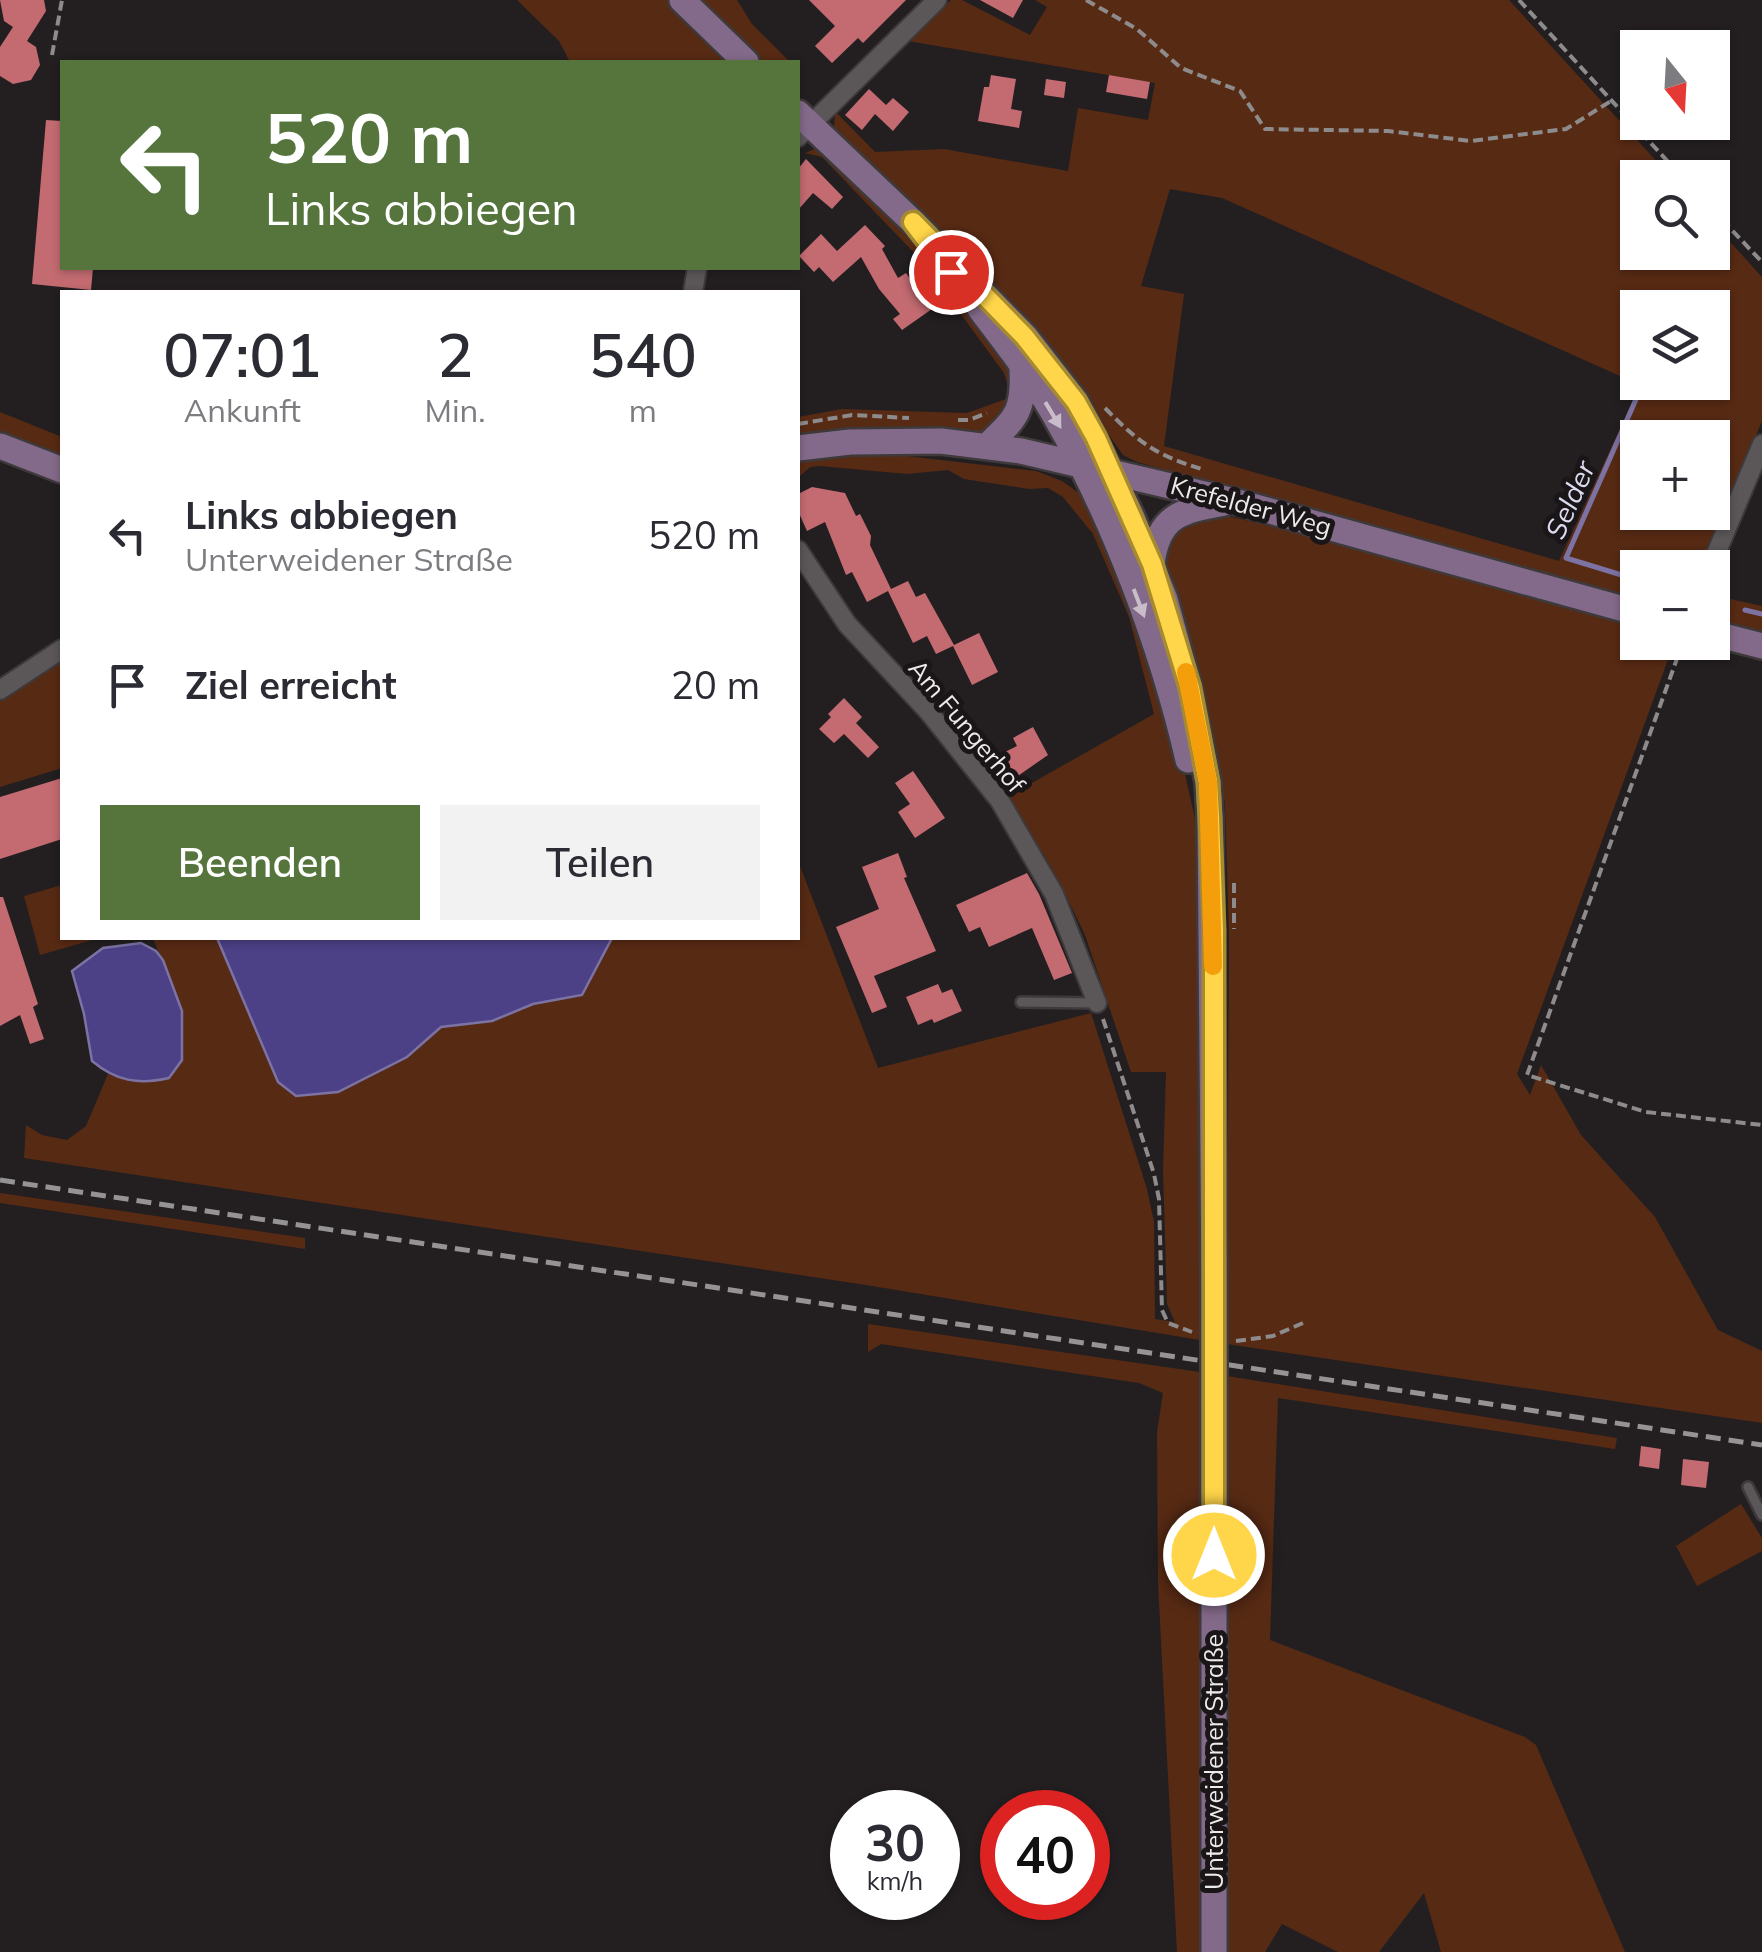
<!DOCTYPE html>
<html lang="de">
<head>
<meta charset="utf-8">
<style>
	body { margin:0; font-family:Mulish,sans-serif; background:#f2f2f3; color:#2b2b33; height:100vh; display:flex; flex-direction:column; font-size:38px; white-space:nowrap }
	* { box-sizing:border-box; margin:0 }
	p { font-size:32px; color:#7c7c81 }
	.icon { flex:none; width:55px; height:55px; fill:none; stroke:currentColor; stroke-width:2; stroke-linecap:round; stroke-linejoin:round }
	.map { position:relative; flex:1; overflow:hidden }
	.sheet { position:absolute; left:60px; top:290px; width:740px; height:650px; display:flex; flex-direction:column; background:#fff; border-radius:0px; box-shadow:0 2px 8px #0004 }
	.sheet>* { flex:none }
	.hud { position:absolute; left:60px; top:60px; width:740px; height:210px; border-radius:0px; box-shadow:0 2px 8px #0004; background:#55753d; color:#fff; overflow:hidden }
	.needle { width:65px; rotate:162deg }
	.fabs { position:absolute; left:1620px; top:30px; display:grid; gap:20px }
	.fabs a { display:grid; place-items:center; width:110px; height:110px; border-radius:0px; background:#fff; box-shadow:0 2px 8px #0004; font-size:50px }
	.speed { position:absolute; left:830px; top:1790px; display:flex; gap:20px; font-size:50px; font-weight:700; text-align:center }
	.speed>* { display:grid; place-content:center; width:130px; height:130px; border-radius:50%; background:#fff; box-shadow:0 2px 8px #0004; line-height:1 }
	.speed small { font-size:25px; font-weight:400 }
	.speed .limit { border:15px solid #d22; background:#fff; color:#111 }
	.pin { position:absolute; display:grid; place-items:center; width:85px; height:85px; color:#fff; margin:-42px; border:5px solid #fff; border-radius:50%; box-shadow:0 2px 10px #0007 }
	.me { position:absolute; width:110px; margin:-55px; rotate:0deg; stroke-linejoin:round; filter:drop-shadow(0 0 8px #0008) }
	.turn { display:flex; align-items:center; gap:35px; height:210px; padding:0 40px; font-size:45px }
	.turn .icon { width:130px; height:130px; stroke-width:2.5 }
	.turn b { display:block; font-size:70px; line-height:85px }
	.eta { display:flex; justify-content:space-evenly; align-items:center; height:170px; text-align:center }
	.eta b { font-size:60px; font-weight:600; line-height:70px }
	.button { display:flex; gap:20px; margin-top:auto; padding:20px 40px }
	.button a { flex:1; height:115px; border-radius:0px; background:#55753d; color:#fff; font-size:40px; font-weight:600; line-height:115px; text-align:center }
	.button a+a { background:#f2f2f3; color:#2b2b33 }
	ul { padding:0; list-style:none }
	li { display:flex; align-items:center; gap:30px; height:150px; padding:0 40px }
	li div { flex:1 }
	li b { display:block; font-size:38px }
	li em { font-style:normal }
	.map>svg:first-child { display:block }
</style>
</head>
<body>
<div class="map">
<svg width="1762" height="1952" viewBox="0 0 1762 1952">
	<rect width="100%" height="100%" fill="#231f21"/>
	<path fill="#572a14" fill-rule="evenodd" d="M517,0h156l61,62h-164l-11,-21z
		M700,0h37l15,24 38,38h-29z
		M951,0h11l68,35 17,-28 -12,-7h474l162,177 -33,1v74h74l1,-29 49,54v144l-61,146 -63,1 -1,35 -500,-141 -14,-7 -26,-37 -263,-286 1,-21 40,41 69,-3 124,22 10,-63 70,12 7,-37 -247,-42zM1170,189l52,9 418,187 -81,176 -395,-115 20,-152 -43,-8zM1638,308h74v74h-74zM1638,438h74v74h-74z
		M822,146l109,110 86,116 5,14 -33,46 -128,2 -63,5v-22l44,-8 125,4 39,-14 2,-13 -4,-13 -82,-112 -100,-104 -17,-4z
		M0,412l62,25v23l-62,-23z
		M850,456h56l130,15 26,10 17,12 21,37 73,191 25,111 3,494 26,3 2,-393 -4,-132 -32,-154 -29,-87 3,-19 16,-24 36,-6 113,26 305,83 1,19 36,1 -157,431 13,21 11,-30 40,70 74,82 63,113 44,21v72l-562,-83 -334,-55 -842,-127 2,-33 16,10 25,5 19,-14 22,-52 25,8 36,-4 13,-67 -29,-73h64l61,144 129,-25 34,-30 51,-6 41,-17 49,-9 30,-57h186v-77l80,207 213,-55 56,176 7,33 1,97 20,3 -8,-18 -4,-134 3,-98h-35l-46,-137 -26,-54 -50,-85 145,-82 -25,-97 -36,-83 -30,-37 -15,-9 -19,1 -65,-10 -16,-9 -41,4 -87,-8 -10,1 -12,11v-19z
		M1712,595l50,11v30l-49,-15z
		M62,659v109l-62,19v-89z
		M62,885v53h37l-59,17 -16,-59z
		M0,1193l305,45v11l-305,-46z
		M868,1324l332,48 1,580h-24l-19,-370 -1,-150 6,-39 -24,-10 -258,-39 -13,8z
		M1227,1376l390,62 -2,11 -337,-51 -8,242 255,97 11,8 89,207h-184l-17,-59 -45,59h-41l-56,-28 -17,28h-43z
		M1741,1504l21,34v13l-65,35 -21,-40z"/>
	<path fill="#4c4086" stroke="#7c73a4" stroke-width="2.5" d="M217,938h395l-30,57 -49,9 -41,17 -51,6 -34,30 -69,35 -42,4 -18,-14z
		M141,943l15,8 7,9 19,51v49l-13,18c-31,7 -53,3 -77,-17l-8,-47 -12,-43 31,-23z"/>
	<g fill="none" stroke-linecap="round" stroke-linejoin="round">
		<path stroke="#7c73a4" stroke-width="5" d="M1638,580l-72,-22 75,-170
			M1745,610l17,4"/>
	</g>
	<path fill="#c36b71" d="M0,0h44l2,11 -19,30 9,6 4,18 -9,15 -18,4 -13,-8v-29l13,-20 -9,-6z
		M809,0h97l-43,43 -5,-5 -26,25 -17,-17 20,-20z
		M980,0h43l-10,18z
		M991,75l25,4 -5,30 11,2 -3,17 -41,-7 6,-34h5z
		M1109,75l41,7 -3,17 -41,-7z
		M1046,79l20,3 -2,16 -20,-3z
		M869,89l17,16 7,-7 16,14 -16,19 -18,-17 -13,16 -17,-15z
		M46,120l16,1v147h31l-2,22 -59,-6z
		M806,159l37,38 -11,12 -19,-16 -15,17v-41z
		M865,225l20,21 -3,3 16,29 8,-5 26,36 -30,21 -9,-11 7,-5 -21,-25 -18,-32 -28,25 -14,-15 -5,5 -15,-16 22,-22 16,17z
		M812,487l33,6 11,23 4,-2 11,22 -1,9 21,44 17,-8 8,16 9,-4 29,52 25,-12 19,39 -26,13 -19,-39 -17,8 -9,-18 -14,7 -25,-52 -21,11 -15,-30 -6,3 -21,-53 -18,9 -9,-20v-17z
		M844,698l18,19 -6,6 23,24 -11,11 -24,-24 -10,9 -15,-14 12,-12 -3,-3z
		M1033,727l15,28 -39,27 -14,-25 22,-11 -4,-8z
		M913,771l32,47 -30,20 -17,-26 12,-8 -15,-21z
		M62,778v61l-62,20v-62z
		M898,853l9,24 -3,1 32,73 -62,25 13,31 -15,6 -36,-86 43,-18 -17,-42z
		M1027,873l12,21 33,79 -18,7 -22,-52 -43,19 -9,-20 -11,5 -13,-27z
		M0,897h3l35,107 -5,3 11,32 -14,5 -10,-29 -20,11z
		M938,984l4,9 10,-4 10,22 -28,12 -2,-4 -14,6 -12,-28z
		M1641,1446l20,3 -2,20 -20,-3z
		M1683,1459l26,3 -3,26 -25,-3z"/>
	<g fill="none" stroke-linecap="round" stroke-linejoin="round">
		<g stroke="#3e3a3c" stroke-width="14">
			<path id="lane" d="M1021,1002l76,1
				M1748,1487l14,28"/>
		</g>
		<g stroke="#3e3a3c" stroke-width="22">
			<path id="street" d="M798,137l139,-137
				M693,292l4,-24
				M798,550l49,74 81,87 72,90 54,93 43,109
				M1710,568l52,-124
				M0,690l62,-41"/>
		</g>
		<g stroke="#3e3a3c" stroke-width="30">
			<path id="secondary" d="M682,0l64,62
				M798,113l115,109 112,114 51,66 55,113 34,84 24,89 19,94 2,36 4,468
				M980,309c26,34 54,70 75,107 58,101 107,231 133,344
				M988,445c29,-28 36,-34 34,-76
				M0,446l62,24
				M798,448l52,-6 91,-1 80,10 213,50 404,112
				M1152,564c6,-49 29,-53 72,-61
				M1712,633l50,13
				M1214,1404v548"/>
		</g>
		<path stroke="#8e8b8c" stroke-width="4" stroke-dasharray="10 5" stroke-linecap="butt" d="M1086,0l51,29 44,39 59,23 25,38 123,2 83,10 95,-12 45,-28
			M1519,0l164,178
			M52,55l10,-55
			M1712,209l50,53
			M1105,408c34,35 52,48 100,62
			M958,420h11l18,-7
			M798,424l54,-9 57,3
			M1683,642l-156,433 119,37 116,13
			M1234,883v46
			M1103,1019l51,155 5,25 3,111 6,13 24,9
			M1236,1341l37,-5 30,-13"/>
		<use href="#lane" stroke="#5b5759" stroke-width="9"/>
		<use href="#street" stroke="#5b5759" stroke-width="18"/>
		<use href="#secondary" stroke="#846a8a" stroke-width="25"/>
		<path stroke="#969394" stroke-width="5" stroke-dasharray="15 8" stroke-linecap="butt" d="M0,1180l1762,265"/>
		<g stroke="#3e3a3c" stroke-width="30" stroke-linecap="butt">
			<path id="secondary-bridge" d="M1214,1286v118"/>
		</g>
		<use href="#secondary-bridge" stroke="#846a8a" stroke-width="25"/>
	</g>
	<defs><path id="oneway-solid" d="M-6-.8H1V-3.2L6.5 0L1 3.2V.8H-6Z" transform="scale(2.5)"/></defs>
	<g fill="#c8bdc9">
		<use href="#oneway-solid" transform="translate(1053 415) rotate(59)"/>
		<use href="#oneway-solid" transform="translate(1139 603) rotate(69)"/>
	</g>
	<g fill="none" stroke-linecap="round" stroke-linejoin="round">
		<g stroke="#a68a30" stroke-width="25">
			<path id="route" d="M951,272l-38,-50 111,114 52,66 20,36 56,126 38,124 18,94 2,36 4,112v625"/>
		</g>
		<use href="#route" stroke="#ffd54a" stroke-width="18"/>
		<path stroke="#f59e0b" stroke-width="18" d="M1186,672l22,110 5,184"/>
	</g>
	<g text-anchor="middle" stroke-width="10" stroke-linejoin="round" paint-order="stroke">
		<g font-size="25" fill="#edeaeb" stroke="#1a1618">
			<text transform="translate(1251 506) rotate(15)" y="9">Krefelder Weg</text>
			<text transform="translate(967 726) rotate(50)" y="9">Am Fungerhof</text>
			<text transform="translate(1214 1762) rotate(-90)" y="9">Unterweidener Straße</text>
		</g>
		<g font-size="28" font-style="italic" fill="#dcdbf0" stroke="#1a1618">
			<text transform="translate(1570 500) rotate(-66)" y="10">Selder</text>
		</g>
	</g>
</svg>
<div class="fabs">
<a><svg class="needle" viewBox="-14 -14 28 28"><path d="M0-13l5 13h-10z" fill="#e53935"/><path d="M0 13l5-13h-10z" fill="#7c7c81"/></svg></a>
<a><svg class="icon" aria-label="search" viewBox="0 0 24 24"><circle cx="10" cy="10" r="6"/><path d="M15 15l6 6"/></svg></a>
<a><svg class="icon" aria-label="layers" viewBox="0 0 24 24"><path d="M12 4l9 5-9 5-9-5zM3 14l9 5 9-5"/></svg></a>
<a>+</a>
<a>−</a>
</div>
<div class="speed"><div>30<small>km/h</small></div><div class="limit">40</div></div>
<div class="pin" style="left:951px;top:272px;background:#d93025"><svg class="icon" aria-label="arrive" viewBox="0 0 24 24"><path d="M6 21V4h12l-3 4 3 4H6"/></svg></div>
<svg class="me" style="left:1214px;top:1555px" viewBox="-20 -20 40 40"><circle r="17" fill="#ffd54a" stroke="#fff" stroke-width="3"/><path d="M0-11L8 9 0 5-8 9z" fill="#fff"/></svg>
<div class="hud">
<div class="turn"><svg class="icon" aria-label="left" viewBox="0 0 24 24"><path d="M17 20v-9H6M10 6l-5 5 5 5"/></svg><div><b>520 m</b>Links abbiegen</div></div>
</div>
<section class="sheet">
<div class="eta">
<div><b>07:01</b><p>Ankunft</p></div>
<div><b>2</b><p>Min.</p></div>
<div><b>540</b><p>m</p></div>
</div>
<ul>
<li><svg class="icon" aria-label="left" viewBox="0 0 24 24"><path d="M17 20v-9H6M10 6l-5 5 5 5"/></svg><div><b>Links abbiegen</b><p>Unterweidener Straße</p></div><em>520 m</em></li>
<li><svg class="icon" aria-label="arrive" viewBox="0 0 24 24"><path d="M6 21V4h12l-3 4 3 4H6"/></svg><div><b>Ziel erreicht</b></div><em>20 m</em></li>
</ul>
<div class="button"><a>Beenden</a><a>Teilen</a></div>
</section>
</div>
</body>
</html>
